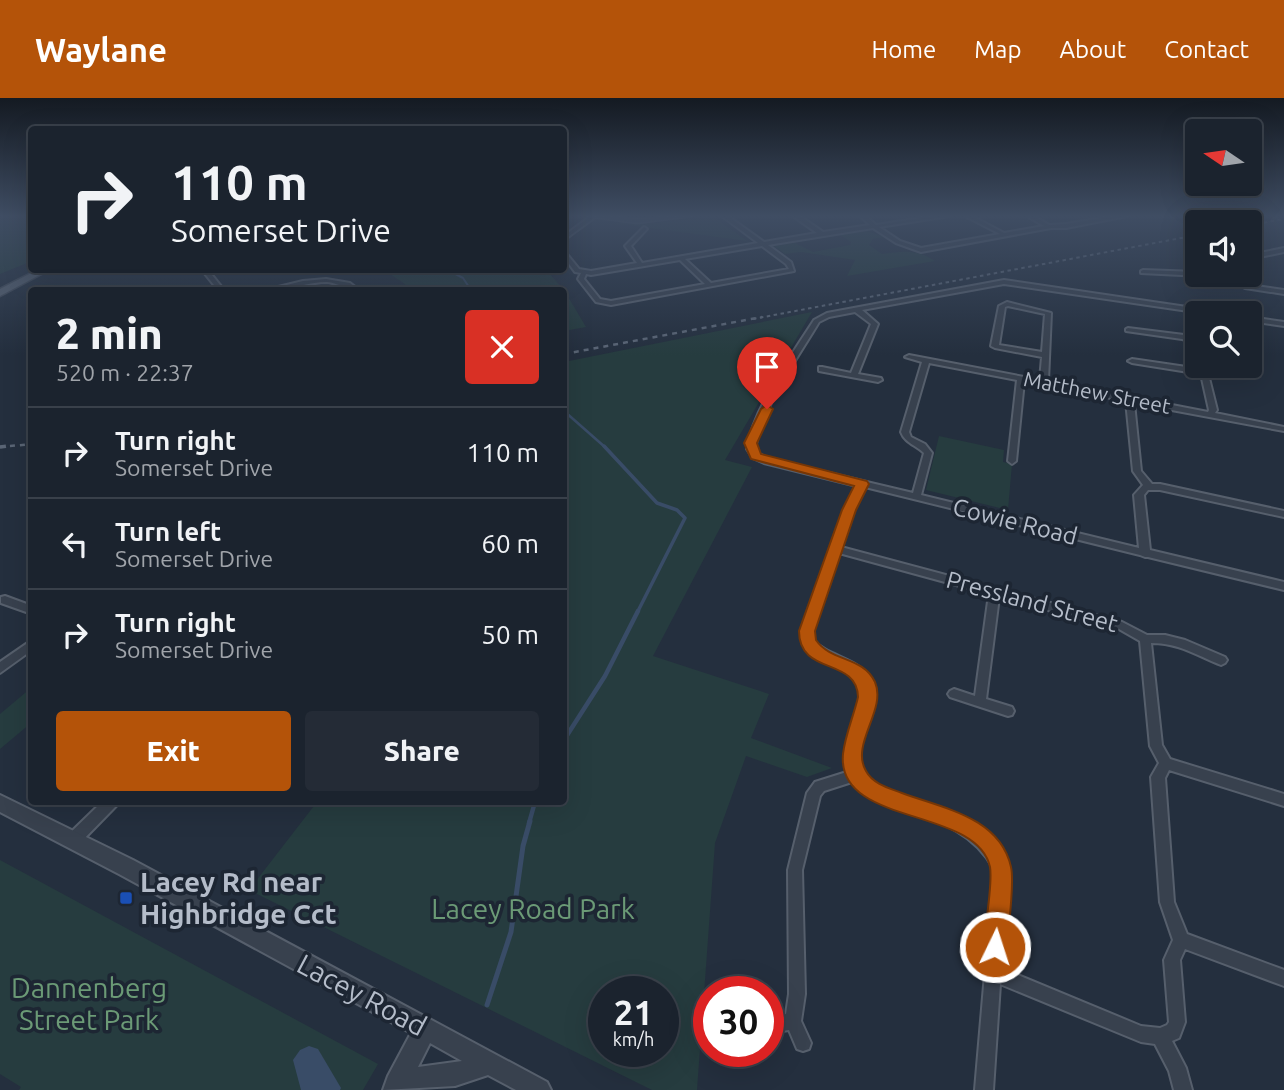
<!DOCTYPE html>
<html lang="en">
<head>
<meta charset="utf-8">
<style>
	body { margin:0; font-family:Ubuntu,sans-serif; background:#242b36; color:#f1f3f6; height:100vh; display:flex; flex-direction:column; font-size:26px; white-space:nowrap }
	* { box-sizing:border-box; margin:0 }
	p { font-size:23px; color:#a0a4aa }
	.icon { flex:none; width:38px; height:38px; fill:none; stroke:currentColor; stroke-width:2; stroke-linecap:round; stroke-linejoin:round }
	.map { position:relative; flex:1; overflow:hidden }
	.sheet { position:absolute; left:28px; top:189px; width:539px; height:518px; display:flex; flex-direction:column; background:#1b232e; border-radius:7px; box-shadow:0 7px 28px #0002,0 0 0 2px #39404a }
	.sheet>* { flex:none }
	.guide { position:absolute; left:28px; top:28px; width:539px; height:147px; border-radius:7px; box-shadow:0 7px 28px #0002,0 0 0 2px #39404a; background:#1b232e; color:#f1f3f6; overflow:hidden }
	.needle { width:46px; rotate:283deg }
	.fabs { position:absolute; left:1185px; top:21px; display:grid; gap:14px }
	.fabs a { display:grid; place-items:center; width:77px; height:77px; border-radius:7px; background:#1b232e; box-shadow:0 7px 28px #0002,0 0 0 2px #39404a; font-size:35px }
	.speed { position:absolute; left:588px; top:878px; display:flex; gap:14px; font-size:35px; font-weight:700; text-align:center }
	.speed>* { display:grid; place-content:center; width:91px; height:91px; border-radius:50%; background:#1b232e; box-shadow:0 7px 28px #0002,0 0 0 2px #39404a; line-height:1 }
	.speed small { font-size:18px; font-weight:400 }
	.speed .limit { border:10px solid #d22; background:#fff; color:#111 }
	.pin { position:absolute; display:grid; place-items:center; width:60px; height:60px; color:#fff; margin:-72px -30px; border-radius:50% 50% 50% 0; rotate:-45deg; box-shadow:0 0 7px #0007 }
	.pin .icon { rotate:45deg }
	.me { position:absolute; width:77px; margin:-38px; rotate:4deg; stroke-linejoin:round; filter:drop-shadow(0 0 5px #0008) }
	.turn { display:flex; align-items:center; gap:24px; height:147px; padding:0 28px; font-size:32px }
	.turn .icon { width:91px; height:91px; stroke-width:2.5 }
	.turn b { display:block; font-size:49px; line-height:60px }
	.round { display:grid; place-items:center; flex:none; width:74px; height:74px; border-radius:7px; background:#242b36 }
	.head { display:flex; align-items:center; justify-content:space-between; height:119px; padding:0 28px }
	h1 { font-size:42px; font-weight:800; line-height:52px }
	.primary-button { display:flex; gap:14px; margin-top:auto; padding:14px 28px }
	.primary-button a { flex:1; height:80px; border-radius:7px; background:#b45309; color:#fff; font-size:28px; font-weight:800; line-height:80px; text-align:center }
	.primary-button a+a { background:#242b36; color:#f1f3f6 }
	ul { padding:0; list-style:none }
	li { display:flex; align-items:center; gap:21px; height:91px; padding:0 28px; border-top:2px solid #39404a }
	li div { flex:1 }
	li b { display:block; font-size:26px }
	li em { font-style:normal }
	header { display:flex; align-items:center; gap:42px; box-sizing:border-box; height:98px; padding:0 35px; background:#b45309; color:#fff }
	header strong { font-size:33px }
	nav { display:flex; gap:38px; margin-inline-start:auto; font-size:24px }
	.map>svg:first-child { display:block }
</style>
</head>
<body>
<header>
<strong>Waylane</strong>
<nav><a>Home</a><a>Map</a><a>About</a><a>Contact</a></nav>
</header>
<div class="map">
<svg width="1284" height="992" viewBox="0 0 1284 992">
	<rect width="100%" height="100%" fill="#242f3e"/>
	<path fill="#263c3f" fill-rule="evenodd" d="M0,118h31l1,45 -32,13z
		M713,118l34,25 -134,-18h42z
		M867,133l17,6 -11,2 -4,6 13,9c21,-3 35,-5 53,7l-88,15 8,-16 -54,-8 -16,2 -11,-8 21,-3 18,9 37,-7 1,-3 -11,-7z
		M384,172h162l18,20 22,37 -22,4v-41h-157l-2,-6z
		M812,214l-87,148 27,7 -99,189 116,38 -18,44 81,30 -25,9 -61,-21 -31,87 -18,247h-45l-403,-200 68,-88h247v-440zM604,894h59v60h-59z
		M939,338l65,14 -1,12 9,2 -4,46 -82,-20z
		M31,590v35l-31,26v-35z
		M0,762l378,204 -15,26h-344l2,-3 -21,-13z"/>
	<path fill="#394c67" d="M309,948l9,3 23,39 -1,2h-39l-8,-30 7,-10z"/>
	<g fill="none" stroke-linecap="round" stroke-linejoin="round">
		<path stroke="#394c67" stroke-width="2" d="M448,172l15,8 8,12"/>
		<path stroke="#394c67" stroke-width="2.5" d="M564,313l42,37"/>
		<path stroke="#394c67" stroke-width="3.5" d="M604,348l53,57 20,7 8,8 -48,95"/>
		<path stroke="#394c67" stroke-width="4.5" d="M564,642l41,-64 33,-65
			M529,725l6,-21"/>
		<path stroke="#394c67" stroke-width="5" d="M487,907l24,-73 12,-86 7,-25"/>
		<g stroke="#565f6c" stroke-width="4">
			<path id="minor" d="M722,118h6l36,26 53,-9 -24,-17h7l23,16 47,-7 -10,-9h6l10,9 59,-9h14l-70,11 21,14 21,7 79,-14 -35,-18h7l32,17 40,-7 -17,-10h7l15,9 17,-1 49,-8h12l-61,12h-15l-130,24 -25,-9 -23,-15 -105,17 23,17 3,9 -183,34 -15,-3 -18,-23 3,-6 -6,-1 -11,-15v-5l2,1 13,16 12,2 46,-8 -12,-17 19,-19 3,2 -16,17 11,17 116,-20zM762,148l24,18 3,5 -78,14 -26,-24zM680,162l25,24 -94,17 -11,-2 -16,-20 2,-5 5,1z
				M589,119l5,1 -30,22v-4z
				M1284,150v4l-34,7v-4z
				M202,172h6l16,20h-6z
				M1143,172l54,2v3h30l22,10 35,5v4l-39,-6 -23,-11 -81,-4v-2z
				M326,181l24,4 9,7c-10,1 -20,-7 -32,-8 -21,0 -41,10 -61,8l37,-9z
				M1004,182l210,31 3,2h-15l-198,-29 -142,26 16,14 -20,50 23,4 1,2 -4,2 -59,-11v-4h3l29,6 20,-49 -16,-12 -26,5 -10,5c-22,37 -57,85 -64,127l4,5 11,5 143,34 11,-40c-8,-8 -19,-10 -23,-21l21,-70 -17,-5 4,-2 131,25 2,-23 -47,-9 -4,-2 8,-40 8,-4 44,11 -3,68 160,31 1,-2 -8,-36 -69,-11 -4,-2 4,-2 68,10v-3h6l11,44 -2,3 69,14v4l-150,-28 7,68 11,13h8l124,27v6l-124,-27h-12l-4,5 6,55 134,32v8l-136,-33h-3l-5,-2 -275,-68 -11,23 -13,37 281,75 25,13h18l20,5 40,17 2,3 -2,3 -4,2c-25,-10 -42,-22 -70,-22l11,102 8,14 114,35v12l-115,-36 -4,8 9,124 13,32 97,36v16l-99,-37 -5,11 5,62 -6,16 -7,3 14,27 6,22h-18l-5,-19 -14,-27 -14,-2 -141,-58 -7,106h-18l19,-221c-27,-49 -77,-51 -123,-72l-7,-5 -9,-11 -31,10 -4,5 -18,74 3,124 -4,27 10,22 -2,6 -6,2 -6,-2 -8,-19 -21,3v-16l18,-3 3,-20 -1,-124 19,-77 8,-11 35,-11c-1,-4 -3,-7 -3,-11 -4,-26 26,-53 12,-79 -13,-23 -58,-14 -58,-50l43,-121 13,-24 -93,-23 -11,-5 -6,-9c7,-42 44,-93 67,-129l13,-7zM1008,208l37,8 -3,38 -43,-7 6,-38zM929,265l88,17 -9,81 4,3 4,-3 8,-80 102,20 7,70 10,14 -9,10 5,53 -218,-53 11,-42 -7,-9 -14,-7 -2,-5zM839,455l150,41 -14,102 -21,-7 -4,2 -2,3 2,3 58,19 4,-1 2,-4 -2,-4 -26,-8 13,-102 120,32 21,12 10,105 9,17 -8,14 9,125 13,38 -9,20 5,62 -2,3 -7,3 -19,-2 -140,-58 7,-100 -10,-20 -11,-12 -24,-17 -83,-31c-49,-32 9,-72 -10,-109 -11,-21 -42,-22 -57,-39v-9z
				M1250,219l34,5v4l-34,-5z
				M1128,230l56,7 13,5v5l-15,-6 -56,-8v-2z
				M5,498l27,10v8l-31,-11v-6z
				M32,542v10l-32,23v-11z
				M102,704h16l-2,4 -38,39 -5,2 -5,-2 -2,-5 2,-5z"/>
		</g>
		<g stroke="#565f6c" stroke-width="4">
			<path id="tertiary" d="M0,697l133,65 414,222 4,8h-35l-28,-15 -33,11 -72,4 5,-14 23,-43 -292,-159 -119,-62zM430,945l32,18 -44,6z"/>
		</g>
		<g stroke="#565f6c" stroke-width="3">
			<path id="secondary" d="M610,118l27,3 55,-3 -55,7 -45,-6z"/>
		</g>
		<g stroke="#414a57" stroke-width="3">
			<path id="primary" d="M37,172h12l-49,26v-7z"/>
		</g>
		<use href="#minor" fill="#38414e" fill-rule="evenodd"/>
		<use href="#tertiary" fill="#38414e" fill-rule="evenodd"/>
		<use href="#secondary" fill="#465061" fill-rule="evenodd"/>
		<use href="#primary" fill="#56606e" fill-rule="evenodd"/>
		<path stroke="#5a6575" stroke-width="2" stroke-dasharray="3.5 3.5" stroke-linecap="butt" d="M1250,127l34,-6
			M753,221l444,-84"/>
		<path stroke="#5a6575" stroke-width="2.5" stroke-dasharray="5 5" stroke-linecap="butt" d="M564,256l198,-37
			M0,349l32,-3"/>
		<path stroke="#5a6575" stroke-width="3.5" stroke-dasharray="6 6" stroke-linecap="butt" d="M0,349l7,-1"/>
	</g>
	<linearGradient id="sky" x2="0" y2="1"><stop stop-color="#141a22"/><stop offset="0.46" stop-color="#3f4d63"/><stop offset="1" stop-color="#3f4d63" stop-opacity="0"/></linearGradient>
	<rect width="1284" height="257" fill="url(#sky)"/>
	<path fill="#b45309" stroke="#753606" stroke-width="2" d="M767,307l6,4 -16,34 4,11 106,27 2,3 -13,26 -41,121 1,9c15,22 47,16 59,42 12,28 -25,62 -9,89 7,13 23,17 36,22 40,15 98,24 109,74 4,17 -3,60 -4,80l-4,8 -8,3 -8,-3 -4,-8c2,-20 10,-63 7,-80 -13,-61 -154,-40 -147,-113 2,-19 11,-39 15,-57 -1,-40 -59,-21 -59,-66l43,-121 12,-24 -103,-27 -7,-16 17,-34z"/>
	<rect fill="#1a4fb4" stroke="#1d2633" stroke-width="2.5" x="119" y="793" width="14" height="14" rx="3.5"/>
	<g text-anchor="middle" stroke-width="7" stroke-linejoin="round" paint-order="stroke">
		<g font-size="21" fill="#b4bcc9" stroke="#1d2633">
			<text transform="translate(1097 295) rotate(11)" y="7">Matthew Street</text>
		</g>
		<g font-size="24" fill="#b4bcc9" stroke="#1d2633">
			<text transform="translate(1015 424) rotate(14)" y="8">Cowie Road</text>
			<text transform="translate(1032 504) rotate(15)" y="8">Pressland Street</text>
		</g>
		<g font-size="28" font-weight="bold" fill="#b4bcc9" stroke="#1d2633" text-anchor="start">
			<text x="140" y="794">Lacey Rd near<tspan x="140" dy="32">Highbridge Cct</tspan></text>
		</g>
		<g font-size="28" fill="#6b9a76" stroke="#1d2633">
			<text x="533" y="821">Lacey Road Park</text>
			<text x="89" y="900">Dannenberg<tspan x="89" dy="32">Street Park</tspan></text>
		</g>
		<g font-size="28" fill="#b4bcc9" stroke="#1d2633">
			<text transform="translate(362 897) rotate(28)" y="10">Lacey Road</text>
		</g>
	</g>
</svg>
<div class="fabs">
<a><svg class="needle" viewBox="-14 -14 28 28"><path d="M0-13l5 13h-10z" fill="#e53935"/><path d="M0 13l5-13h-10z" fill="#a0a4aa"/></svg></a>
<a><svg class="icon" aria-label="sound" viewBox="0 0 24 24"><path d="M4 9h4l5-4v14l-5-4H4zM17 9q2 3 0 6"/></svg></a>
<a><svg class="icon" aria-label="search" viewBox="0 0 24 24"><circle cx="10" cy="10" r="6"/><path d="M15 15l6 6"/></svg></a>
</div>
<div class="speed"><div>21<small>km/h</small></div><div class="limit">30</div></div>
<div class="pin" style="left:767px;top:311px;background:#d93025"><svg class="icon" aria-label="arrive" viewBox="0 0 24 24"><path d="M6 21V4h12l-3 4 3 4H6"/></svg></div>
<svg class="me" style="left:995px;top:849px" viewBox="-20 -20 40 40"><circle r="17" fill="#b45309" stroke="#fff" stroke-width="3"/><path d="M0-11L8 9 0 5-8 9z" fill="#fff"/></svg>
<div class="guide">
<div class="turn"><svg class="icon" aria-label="right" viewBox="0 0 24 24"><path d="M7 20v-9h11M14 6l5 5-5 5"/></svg><div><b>110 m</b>Somerset Drive</div></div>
</div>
<section class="sheet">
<div class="head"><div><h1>2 min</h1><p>520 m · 22:37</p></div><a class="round" style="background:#d93025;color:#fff"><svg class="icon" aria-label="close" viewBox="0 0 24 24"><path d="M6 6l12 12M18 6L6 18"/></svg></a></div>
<ul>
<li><svg class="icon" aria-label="right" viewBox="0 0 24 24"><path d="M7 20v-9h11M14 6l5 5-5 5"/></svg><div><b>Turn right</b><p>Somerset Drive</p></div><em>110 m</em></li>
<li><svg class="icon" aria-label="left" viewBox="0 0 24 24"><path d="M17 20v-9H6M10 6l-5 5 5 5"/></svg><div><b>Turn left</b><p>Somerset Drive</p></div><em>60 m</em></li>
<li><svg class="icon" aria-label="right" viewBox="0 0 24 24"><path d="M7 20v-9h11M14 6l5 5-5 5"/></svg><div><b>Turn right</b><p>Somerset Drive</p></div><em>50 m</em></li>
</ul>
<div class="primary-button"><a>Exit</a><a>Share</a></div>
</section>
</div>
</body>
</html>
